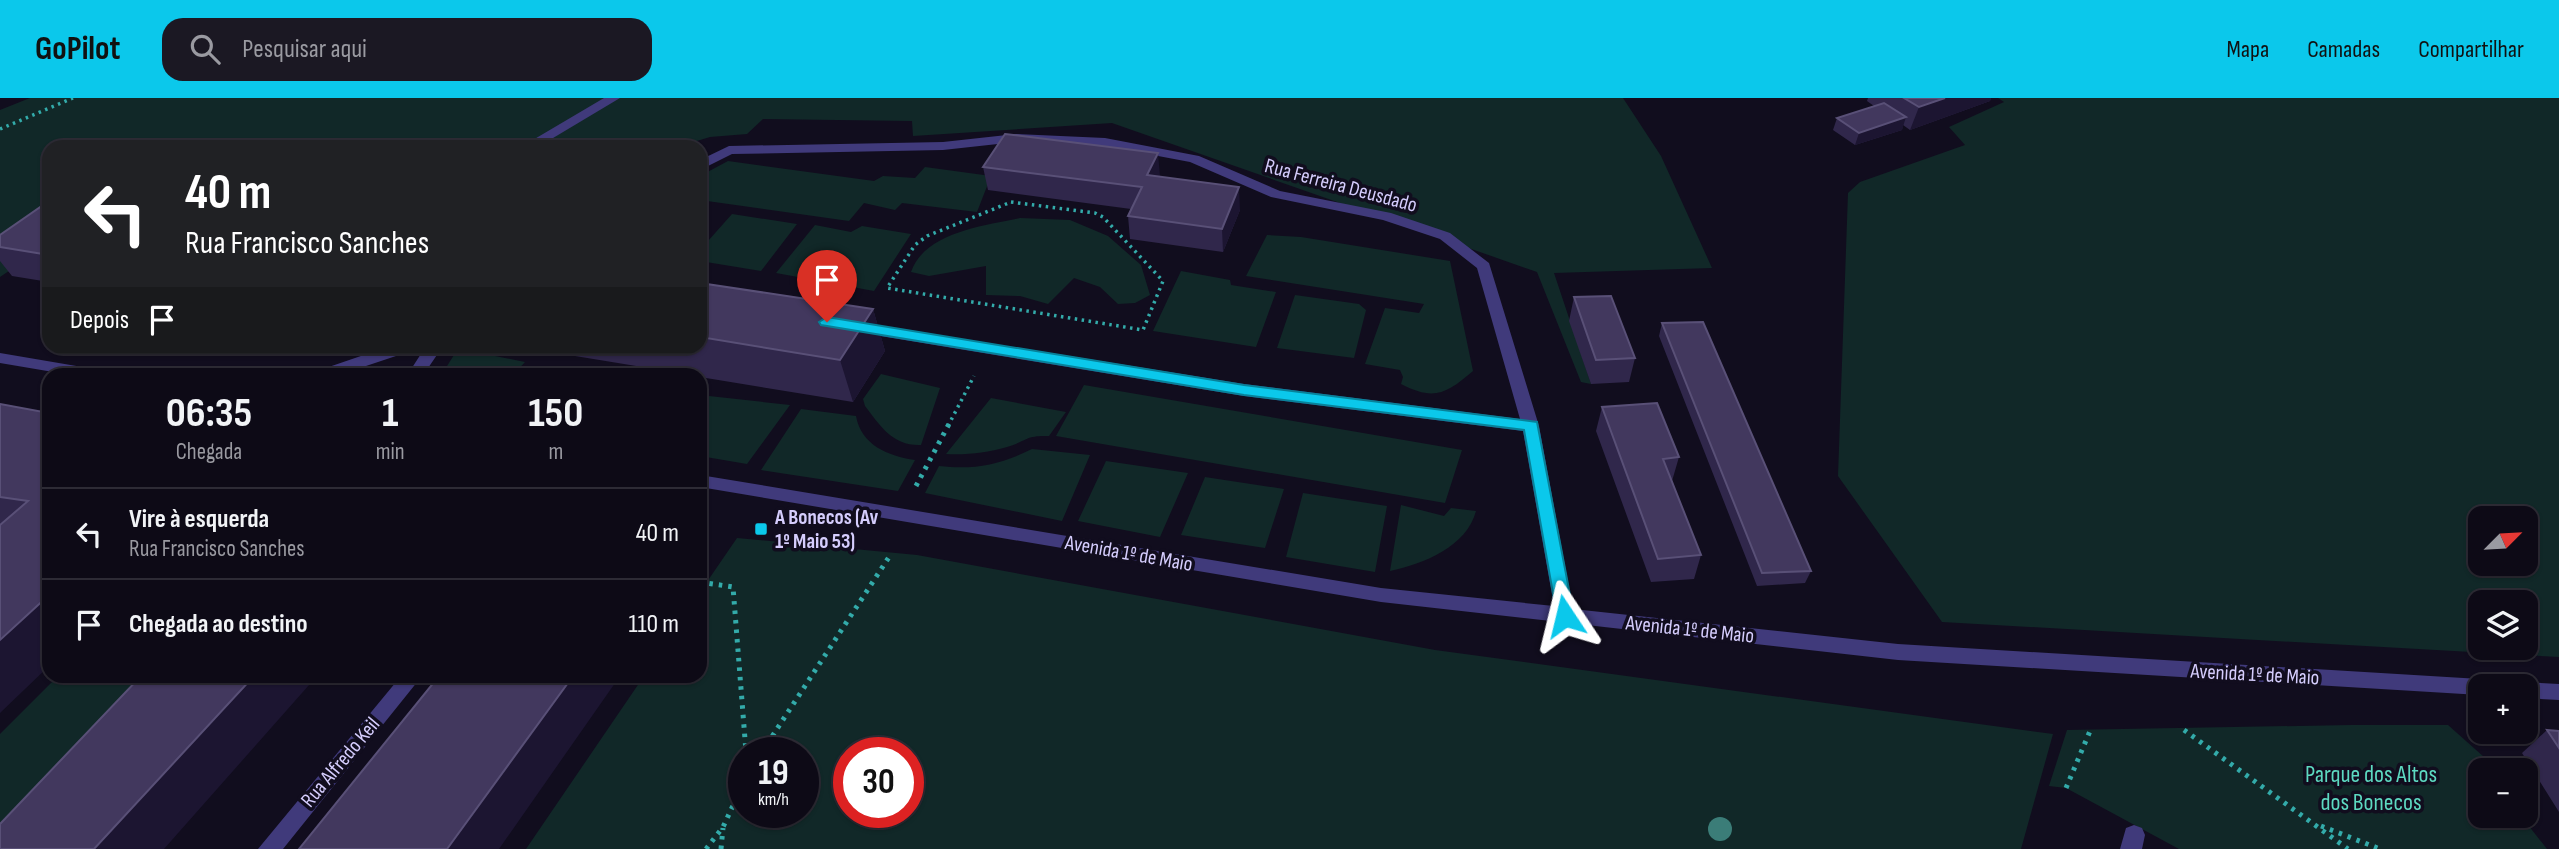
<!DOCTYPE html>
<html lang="pt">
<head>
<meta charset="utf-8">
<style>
	body { margin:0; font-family:"Sofia Sans Condensed",sans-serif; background:#1b1823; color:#f1f3f6; height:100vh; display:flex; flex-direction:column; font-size:26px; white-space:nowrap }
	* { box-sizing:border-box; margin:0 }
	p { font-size:23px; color:#9a9aa1 }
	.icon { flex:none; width:38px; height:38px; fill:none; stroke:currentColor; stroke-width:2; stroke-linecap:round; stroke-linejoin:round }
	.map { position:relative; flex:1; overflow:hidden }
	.side { position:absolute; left:42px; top:270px; width:665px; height:315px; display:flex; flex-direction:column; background:#0d0a16; border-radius:21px; box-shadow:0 2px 5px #0004,0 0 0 2px #2d2b35 }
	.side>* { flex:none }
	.top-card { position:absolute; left:42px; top:42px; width:665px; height:214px; border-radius:21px; box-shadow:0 2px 5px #0004,0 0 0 2px #2d2b35; background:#202124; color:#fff; overflow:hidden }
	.needle { width:46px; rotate:66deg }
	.controls { position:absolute; left:2468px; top:408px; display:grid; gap:14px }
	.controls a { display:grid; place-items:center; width:70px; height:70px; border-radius:14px; background:#0d0a16; box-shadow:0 2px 5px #0004,0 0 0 2px #2d2b35; font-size:35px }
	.speed { position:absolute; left:728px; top:639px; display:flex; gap:14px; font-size:35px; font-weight:700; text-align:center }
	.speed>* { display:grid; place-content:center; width:91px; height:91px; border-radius:50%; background:#0d0a16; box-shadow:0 2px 5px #0004,0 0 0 2px #2d2b35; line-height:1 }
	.speed small { font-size:18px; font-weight:400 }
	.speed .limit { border:10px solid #d22; background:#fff; color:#111 }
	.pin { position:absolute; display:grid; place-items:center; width:60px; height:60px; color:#fff; margin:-72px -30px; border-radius:50% 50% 50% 0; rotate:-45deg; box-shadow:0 0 7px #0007 }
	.pin .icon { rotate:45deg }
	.me { position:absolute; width:77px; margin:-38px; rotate:350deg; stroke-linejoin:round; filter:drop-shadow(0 0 5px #0008) }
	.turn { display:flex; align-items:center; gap:24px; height:147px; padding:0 28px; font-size:32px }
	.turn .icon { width:91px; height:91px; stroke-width:2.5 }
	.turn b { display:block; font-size:49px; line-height:60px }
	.then { display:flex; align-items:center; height:66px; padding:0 28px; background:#0003; gap:14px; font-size:26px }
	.eta { display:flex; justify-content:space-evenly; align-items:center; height:119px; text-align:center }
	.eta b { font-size:42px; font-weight:700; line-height:49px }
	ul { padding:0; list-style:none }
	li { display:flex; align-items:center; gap:21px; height:91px; padding:0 28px; border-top:2px solid #2d2b35 }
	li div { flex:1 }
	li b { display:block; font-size:26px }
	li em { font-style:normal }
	header { display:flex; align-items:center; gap:42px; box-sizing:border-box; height:98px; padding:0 35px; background:#0bc8eb; color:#111 }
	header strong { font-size:33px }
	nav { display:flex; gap:38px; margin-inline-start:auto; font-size:24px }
	.search { width:490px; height:63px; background:#1b1823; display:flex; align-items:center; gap:18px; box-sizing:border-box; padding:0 24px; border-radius:21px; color:#9a9aa1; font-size:26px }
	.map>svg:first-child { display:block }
</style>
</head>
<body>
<header>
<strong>GoPilot</strong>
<div class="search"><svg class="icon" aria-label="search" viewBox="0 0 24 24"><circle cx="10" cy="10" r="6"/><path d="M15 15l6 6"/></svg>Pesquisar aqui</div>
<nav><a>Mapa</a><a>Camadas</a><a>Compartilhar</a></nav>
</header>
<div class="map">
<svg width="2559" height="751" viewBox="0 0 2559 751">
	<rect width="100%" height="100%" fill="#110d1e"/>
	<path fill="#112828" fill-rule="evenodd" d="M30,0h1593l38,58 51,112 -158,5 37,111 -10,-2 -44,-110 -425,-149 -199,13 -1,-15 -149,-2 -16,15 -37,3 -33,10h-628v97l-49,33v-167z
		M1998,0h561v559l-617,-35 -104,-146 10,-283 12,-11 105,-37 -16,-18 55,-25zM2480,420h45v46h-45zM2480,504h45v46h-45z
		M728,63l146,20 9,-5 32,2 10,-11 66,9 -14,36 -75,-9 -7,7 -31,-7 -15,18 -149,-21v-24z
		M732,116l65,10 -36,47 -61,-10v-11z
		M1020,120l50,2 38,16 33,29 9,30 -15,8 -17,1 -18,-17 -26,-9 -26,26 -28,-8 -34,-1v-29l-57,10 -18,-4c14,-40 72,-46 109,-54z
		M815,127l36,7 11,-6 49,8 -37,57 -98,-18z
		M1267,137l34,2 149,24 23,110c-27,23 -39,30 -72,13l2,-7 -3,-7 -35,-6 20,-56 34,5 5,-9 -178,-28z
		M1181,173l49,9 1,5 45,7 -20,55 -103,-16z
		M1295,197l64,9 7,6 -12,48 -77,-10z
		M459,249h32l-6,7 40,8 -11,12h-72z
		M881,276l59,14 -19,57c-28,1 -40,-18 -56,-39l-2,-7z
		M1084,287l378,65 -17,53 -389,-67z
		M709,298l81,9 -43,59 -47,-8v-47z
		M991,300l75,14 -17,24c-24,-1 -22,5 -42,11 -21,6 -40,8 -61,7z
		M801,311l55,7c5,29 32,40 59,44l-17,31 -137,-21z
		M1032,351l58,6 -28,66 -137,-28 14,-27c35,4 61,-1 93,-17z
		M1106,363l82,12 -28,64 -82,-16z
		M1205,379l79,12 -19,59 -84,-13z
		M1303,395l84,13 -12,66 -89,-15z
		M1401,407l43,11 7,-8 25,3c-9,35 -52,53 -86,60z
		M737,440l180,17 518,95 618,84 -32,115h-1495l118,-173h56v-84zM744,654h59v60h-59zM849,654h59v60h-59z
		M58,578h124l-182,173v-115z
		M2351,627h97l36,32 8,13h-12v46h41l26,33h-368l-113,-61 -17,-2 18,-56z"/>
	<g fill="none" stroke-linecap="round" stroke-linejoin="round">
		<path stroke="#33abaa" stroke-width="3.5" stroke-dasharray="2.5 4.5" stroke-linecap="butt" d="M0,31l73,-31
			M1011,104l84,11 8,4 60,64 -20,49 -256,-42 28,-43 12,-9z
			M948,328l26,-50"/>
		<path stroke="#33abaa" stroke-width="5" stroke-dasharray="3.5 6" stroke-linecap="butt" d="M916,388l33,-62
			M700,484l33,5 13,165
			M2184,632l164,119
			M762,654l129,-198
			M2066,690l24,-57
			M2321,728l59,23
			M706,751l17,-22 21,-45
			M721,751l2,-21"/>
		<path fill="#403a7b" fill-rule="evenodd" d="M604,0h16l-82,49h-17z
			M1016,36l89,4 94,18 81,35 111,22 59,20 39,30 50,163 34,183 325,35 582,35 7,2 3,5h-10v9l-582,-35 -517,-58 -681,-115v-12l681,113 173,18 -31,-175 -279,-35 -388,-64 -8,-5 8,-5 388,62 276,35 -43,-151 -37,-29 -57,-19 -112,-23 -81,-35 -85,-16 -89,-4 -73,8 -211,4 -32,16v-10l29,-14 214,-4z
			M390,248h15l2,3 -2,4 -63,21h-24l2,-4z
			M426,248h17l-19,28h-16z
			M0,255l94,16 8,5h-37l-65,-11z
			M401,578h21l-139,173h-25z
			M2525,584l34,2v16l-34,-2v-12h-8z
			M2134,727l8,3 3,7 -3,14h-22l6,-21z"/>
	</g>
	<circle fill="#3b7d78" cx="1720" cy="731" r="12"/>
	<path fill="#30274b" d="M1868,0h123l-1,3 -80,29 -7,-5 -1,5 -47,15 -22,-15 4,-12 37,-12 -7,-5z
		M983,69l177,9 80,34 -17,42 -93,-13 -2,-23 3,-7 -143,-19z
		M49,103v81l-37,-6 -12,-15v-26z
		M700,185l173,26 12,42 -32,51 -153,-25v-3h-15l-171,-28h186z
		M1574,199l61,61 -6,24 -38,2 -22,-63z
		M1662,225l149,248 -6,12 -48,3 -98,-250z
		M0,306l49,9 -49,300z
		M1602,309l77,50 -7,24 29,74 -7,24 -43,3 -55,-151z
		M2547,632l12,1v81l-37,-59z"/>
	<path fill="#1c1531" d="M1945,0h46l-1,3 -80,29 9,-23z
		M1906,19l-4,13 -47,15 4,-12z
		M1158,55l2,23 -11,22 -2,-23z
		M1239,89l1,23 -17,42 -1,-23z
		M873,211l12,42 -32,51 -13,-42z
		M49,497v71l-49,47v-73z
		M254,578h63l-153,173h-70z
		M573,578h47l-121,173h-52z"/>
	<path fill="#42385e" stroke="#595077" stroke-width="2" d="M1904,0h41l-26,9z
		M1884,5l22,14 -47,16 -22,-15z
		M1005,36l153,19 -11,22 92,12 -17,42 -94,-13 14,-29 -159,-20z
		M49,103v54l-49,-8v-12z
		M700,185l173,26 -33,51 -140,-23z
		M1611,198l24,62 -39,2 -22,-63z
		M1703,224l108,249 -49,2 -100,-250z
		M1657,305l22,54 -16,2 38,96 -43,4 -56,-152z
		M0,306l49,9v182l-49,45v-115l28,-24 -28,-4z
		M141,578h113l-160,173h-94v-25z
		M439,578h134l-126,173h-148z
		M2547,632l12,1v17z"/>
	<path fill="#0bc8eb" stroke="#078299" stroke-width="2" d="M827,219l417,68 293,37 37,194 -2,5h-13l-2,-5 -33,-186 -280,-35 -423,-70 -2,-3z"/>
	<rect fill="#0bc8eb" stroke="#110d1e" stroke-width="2.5" x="754" y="424" width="14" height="14" rx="3.5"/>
	<g text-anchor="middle" stroke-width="7" stroke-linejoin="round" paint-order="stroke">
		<g font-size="21" fill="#d5cdfd" stroke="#110d1e">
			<text transform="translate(1341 87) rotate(15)" y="7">Rua Ferreira Deusdado</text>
			<text transform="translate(1129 455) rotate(10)" y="7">Avenida 1º de Maio</text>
			<text transform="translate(1690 531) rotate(6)" y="7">Avenida 1º de Maio</text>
			<text transform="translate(2255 576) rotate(3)" y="7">Avenida 1º de Maio</text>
			<text transform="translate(340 664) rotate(-50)" y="7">Rua Alfredo Keil</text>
		</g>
		<g font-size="21" font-weight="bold" fill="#d5cdfd" stroke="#110d1e" text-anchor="start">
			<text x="775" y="426">A Bonecos (Av<tspan x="775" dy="24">1º Maio 53)</tspan></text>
		</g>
		<g font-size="24" fill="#5dd9c1" stroke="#110d1e">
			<text x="2371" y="684">Parque dos Altos<tspan x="2371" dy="28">dos Bonecos</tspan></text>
		</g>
	</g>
</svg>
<div class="controls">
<a><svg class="needle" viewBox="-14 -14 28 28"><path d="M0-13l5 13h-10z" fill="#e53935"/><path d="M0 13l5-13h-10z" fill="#9a9aa1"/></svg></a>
<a><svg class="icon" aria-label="layers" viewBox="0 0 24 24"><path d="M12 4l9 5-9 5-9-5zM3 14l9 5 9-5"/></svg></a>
<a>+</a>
<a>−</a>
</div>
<div class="speed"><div>19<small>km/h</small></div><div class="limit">30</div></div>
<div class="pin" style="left:827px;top:224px;background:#d93025"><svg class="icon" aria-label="arrive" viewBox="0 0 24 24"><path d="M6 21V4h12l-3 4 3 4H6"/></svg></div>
<svg class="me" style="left:1565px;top:518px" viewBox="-20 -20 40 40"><path d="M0-17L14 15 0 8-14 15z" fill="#0bc8eb" stroke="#fff" stroke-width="4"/></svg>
<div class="top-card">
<div class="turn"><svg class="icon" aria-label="left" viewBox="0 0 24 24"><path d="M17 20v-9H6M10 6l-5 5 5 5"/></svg><div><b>40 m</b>Rua Francisco Sanches</div></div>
<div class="then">Depois<svg class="icon" aria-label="arrive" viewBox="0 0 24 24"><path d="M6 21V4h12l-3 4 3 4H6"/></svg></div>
</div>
<section class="side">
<div class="eta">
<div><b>06:35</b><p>Chegada</p></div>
<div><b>1</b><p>min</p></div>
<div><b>150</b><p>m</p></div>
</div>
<ul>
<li><svg class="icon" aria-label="left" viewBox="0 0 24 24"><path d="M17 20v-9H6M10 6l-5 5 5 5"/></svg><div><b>Vire à esquerda</b><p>Rua Francisco Sanches</p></div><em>40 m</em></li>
<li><svg class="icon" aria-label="arrive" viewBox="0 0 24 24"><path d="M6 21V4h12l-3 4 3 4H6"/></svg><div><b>Chegada ao destino</b></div><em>110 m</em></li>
</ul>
</section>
</div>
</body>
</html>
